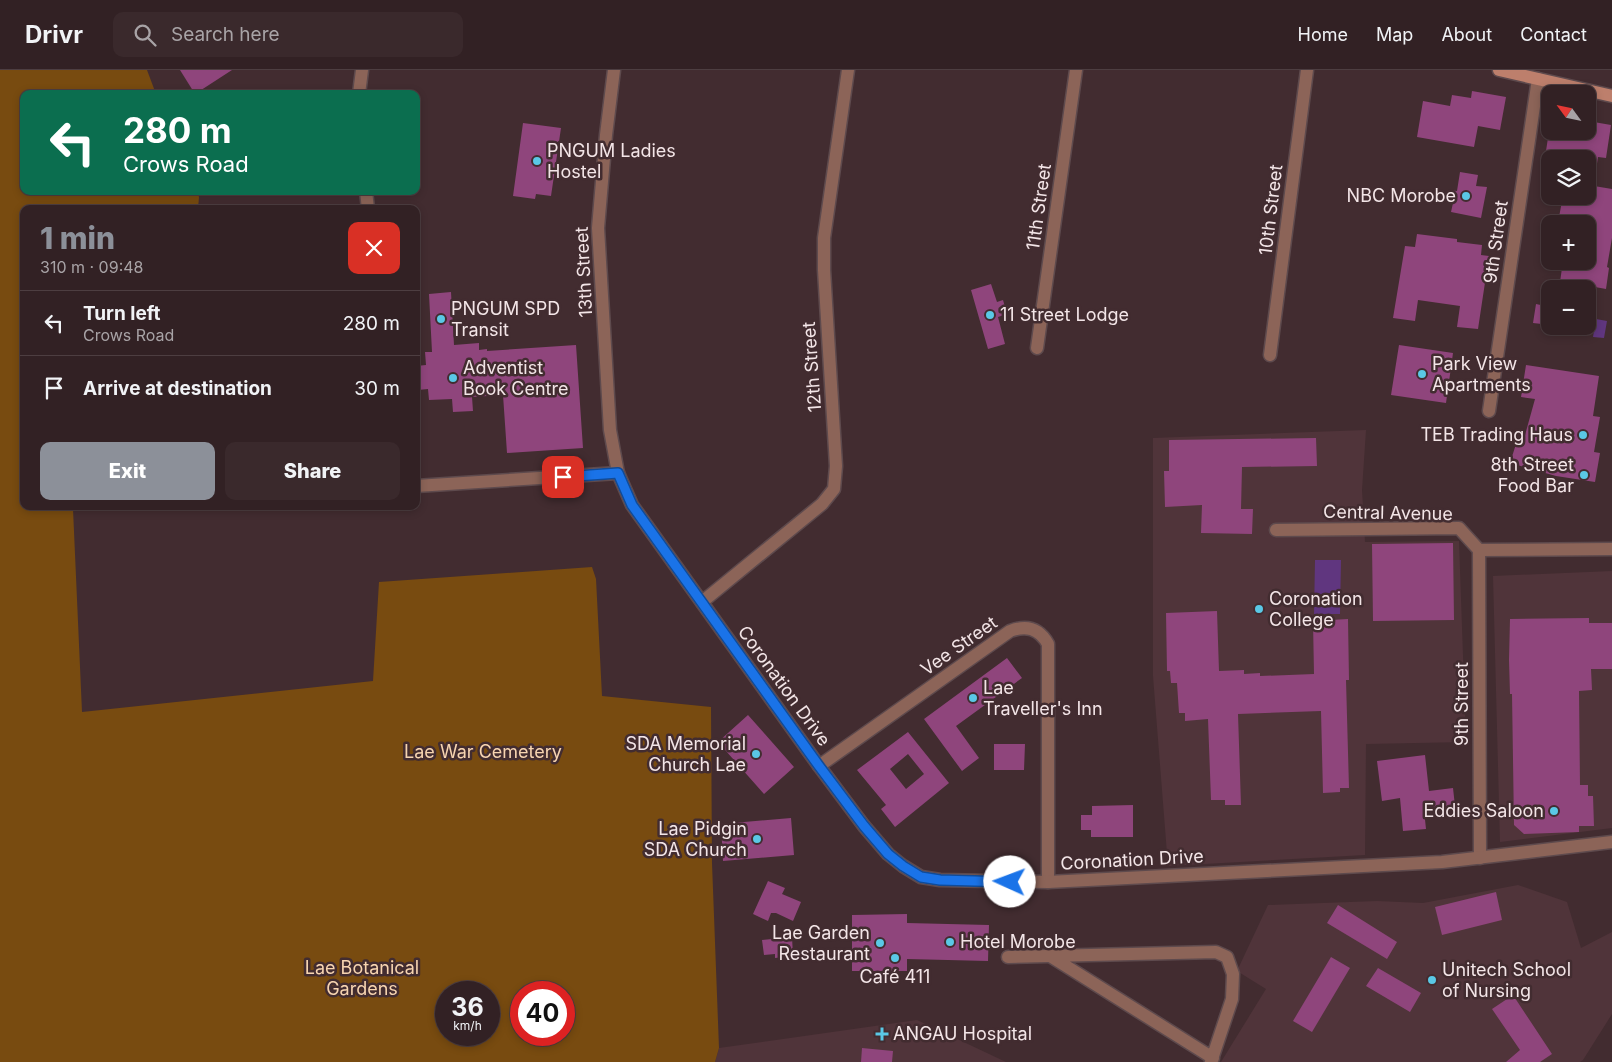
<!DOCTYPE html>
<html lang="en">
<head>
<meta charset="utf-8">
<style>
	body { margin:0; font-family:Inter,sans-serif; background:#3a292c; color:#f1f3f6; height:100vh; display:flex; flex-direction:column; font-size:19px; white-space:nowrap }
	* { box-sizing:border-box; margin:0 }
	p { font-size:16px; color:#a8a3a6 }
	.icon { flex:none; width:28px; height:28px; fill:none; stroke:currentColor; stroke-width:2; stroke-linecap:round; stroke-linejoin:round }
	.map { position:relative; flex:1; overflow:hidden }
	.details { position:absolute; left:20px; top:135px; width:400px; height:305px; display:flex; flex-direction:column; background:#322124; border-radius:10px; box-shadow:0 2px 8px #0003,0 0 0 1px #4d3e41 }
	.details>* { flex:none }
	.banner { position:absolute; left:20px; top:20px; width:400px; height:105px; border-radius:10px; box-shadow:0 2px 8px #0003,0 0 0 1px #4d3e41; background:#0b6e4f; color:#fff; overflow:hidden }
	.needle { width:32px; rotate:303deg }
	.fabs { position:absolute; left:1541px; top:15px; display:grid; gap:10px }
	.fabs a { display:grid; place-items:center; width:55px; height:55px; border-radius:10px; background:#322124; box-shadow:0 2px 8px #0003,0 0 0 1px #4d3e41; font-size:25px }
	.speed { position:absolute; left:435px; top:911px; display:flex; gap:10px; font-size:25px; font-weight:700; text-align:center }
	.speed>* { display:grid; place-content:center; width:65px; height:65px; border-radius:50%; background:#322124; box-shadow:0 2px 8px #0003,0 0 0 1px #4d3e41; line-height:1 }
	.speed small { font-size:12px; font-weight:400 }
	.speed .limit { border:8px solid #d22; background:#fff; color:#111 }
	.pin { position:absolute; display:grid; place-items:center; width:42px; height:42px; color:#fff; margin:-21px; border-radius:10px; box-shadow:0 2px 8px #0006 }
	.me { position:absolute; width:55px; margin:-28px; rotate:272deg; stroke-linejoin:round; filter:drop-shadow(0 0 4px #0008) }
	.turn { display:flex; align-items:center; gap:18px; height:105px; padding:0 20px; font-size:22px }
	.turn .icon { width:65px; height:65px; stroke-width:2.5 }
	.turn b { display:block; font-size:35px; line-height:42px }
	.round { display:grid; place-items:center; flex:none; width:52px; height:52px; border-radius:10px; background:#3a292c }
	.summary { display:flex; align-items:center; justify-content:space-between; height:85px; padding:0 20px }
	h1 { font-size:30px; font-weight:800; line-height:38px; color:#8c9099 }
	.action { display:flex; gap:10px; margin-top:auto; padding:10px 20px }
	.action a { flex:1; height:58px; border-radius:10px; background:#8c9099; color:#fff; font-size:20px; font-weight:800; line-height:58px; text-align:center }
	.action a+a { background:#3a292c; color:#f1f3f6 }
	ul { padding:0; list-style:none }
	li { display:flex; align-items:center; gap:15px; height:65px; padding:0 20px; border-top:1px solid #4d3e41 }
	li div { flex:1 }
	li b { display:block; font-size:19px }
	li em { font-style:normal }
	header { display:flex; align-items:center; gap:30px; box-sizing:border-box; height:70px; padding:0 25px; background:#322124; border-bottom:1px solid #4d3e41 }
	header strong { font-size:24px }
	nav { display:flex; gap:28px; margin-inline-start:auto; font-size:18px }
	.search { width:350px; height:45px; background:#3a292c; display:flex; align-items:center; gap:12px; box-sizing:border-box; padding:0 18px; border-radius:10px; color:#a8a3a6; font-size:19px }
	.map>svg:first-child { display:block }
</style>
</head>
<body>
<header>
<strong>Drivr</strong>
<div class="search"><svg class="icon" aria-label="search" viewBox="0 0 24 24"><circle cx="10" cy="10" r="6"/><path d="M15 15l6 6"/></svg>Search here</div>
<nav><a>Home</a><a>Map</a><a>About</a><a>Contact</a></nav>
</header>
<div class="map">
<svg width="1612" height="992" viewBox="0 0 1612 992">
	<rect width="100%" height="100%" fill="#422c30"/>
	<path fill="#50343a" d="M1366,360l-4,60 3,52 94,-1 7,201 -100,2 -1,111 -197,11 -15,-190v-238z
		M1612,501v257l-112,14 -7,-266z
		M1518,815l49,17 14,46 31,-16v82l-29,46 -3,2h-359l45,-73 -29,-18 31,-66 109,-4 46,2z
		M917,950l89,42h-291l4,-14z"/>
	<path fill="#784b10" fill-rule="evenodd" d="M0,0h147l9,24h-132v97h173l2,6 -1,12h-174v297h51l-2,3 9,203 291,-31 6,-99 213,-15 4,12 6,117 109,11 1,156 7,185 -4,14h-715zM446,922h43v43h-43zM521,922h43v43h-43z"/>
	<path fill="#60367f" d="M1596,249l11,2 -3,17 -11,-1z
		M1315,490h26l-1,54h-26z"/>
	<path fill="#8f457c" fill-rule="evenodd" d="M180,0h52l-37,24z
		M1472,21l34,6 -6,33 -22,-4 -4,21 -57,-10 6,-36 27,5 2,-11 19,3z
		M1588,51l23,4 -5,33 -8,-1 -4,26 -6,-1v-23h-7v-3l-35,-5 3,-20h39z
		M523,53l38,5 -10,68 -15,-2 -1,5 -22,-3z
		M1460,102l18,3 -2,11 11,1 -6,31 -30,-6 2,-9 -7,-1 2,-12 9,1z
		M1588,115l24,4v49l-5,29 2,1 -3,21 -11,-2 -1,2h-35l3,-21 10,1 1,-6 15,2v-41h-17l1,-5 -13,-2 4,-21h25z
		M1417,164l40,5v3l25,3 -1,10 8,1 -11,73 -21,-2 3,-21 -42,-6 -3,21 -22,-3 12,-72 10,1z
		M991,214l6,18 6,-2 4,14 -9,3 7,27 -17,5 -17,-59z
		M451,222l3,53 25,-2v7l8,-1v2l89,-6 7,103 -76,5 -4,-58 -31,2 1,14 -20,1 -1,-13 -23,1 -1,-11 -10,1 -2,-24 10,-1 -1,-13h7l-3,-58z
		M1536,234l14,3v18l-17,-2z
		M1399,275l54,8 -7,50 -55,-8z
		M1526,295l73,11 -6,40 7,1 -6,35 6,1 -5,29 -39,-6 -46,-13 6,-19 6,2 13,-47 -14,-2z
		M1316,368l1,28 -75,1 -1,42h12l-1,25 -51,-1 1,-28 -37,2 -1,-36h5v-31z
		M1453,473l1,77 -81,1 -1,-77z
		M1217,541l2,60 25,-1v4l16,-1v3l54,-2 -1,-53 35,-2 1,61h-3l3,108h-9v4l-17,1 -2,-82 -83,3 3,91h-16v-5h-14l-3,-81 -23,2v-8h-6l-2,-30h-6l-1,-12h-3l-1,-58z
		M1589,548v5h23v46h-21l1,21 -13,1 1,94h8v11h5l1,30h-15v6l-55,2 -10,-9 -2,-131h-2l-1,-34 1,-41z
		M1007,588l15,20 -66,48 23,32 -17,13 -38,-52z
		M748,645l46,52 -30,27 -46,-52z
		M908,662l41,51 -54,44 -14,-18 5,-4 -29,-35zM908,684l16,20 -18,15 -16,-20z
		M994,674h31l-1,26h-30z
		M1425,685l4,36 24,-3 2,18 -31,4 2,19 -23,2 -3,-33 -18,3 -5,-40z
		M1133,735v32h-42v-7h-10v-15h11v-9z
		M791,748l3,37 -71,6 -2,-37z
		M768,811l17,7 -3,6 19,8 -8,19 -17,-8h-5l-3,8 -15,-7z
		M1496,822l6,28 -60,15 -7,-28z
		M1338,835l59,37 -10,17 -60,-36z
		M907,844v9l82,2 -1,36 -81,-2v12h-55v-56z
		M792,867l1,19 -18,2v-4l-11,1 -2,-15z
		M1331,887l19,11 -38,64 -19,-11z
		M1378,898l43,25 -11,19 -44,-26z
		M1513,925l39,59 -12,8h-34l14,-12 -28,-41z
		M862,978l31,3 -1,11h-31z"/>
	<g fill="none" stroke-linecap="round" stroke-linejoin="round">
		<g stroke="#5e4a4d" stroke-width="15">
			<path id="minor" d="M359,24l3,-24
				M366,121l2,18
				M1037,278l39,-278
				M1270,285l37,-285
				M1489,341l49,-332
				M416,416l202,-13
				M1276,460l183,-2 20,22 133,-1
				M1479,480l1,308
				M702,532l120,-98 12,-15 2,-23 -12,-196v-32l24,-168
				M819,696l191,-135c16,-6 29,-3 38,13v238
				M1050,886l163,102
				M1008,887l208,-5 11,5 6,17 -1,25 -21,63"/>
		</g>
		<g stroke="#5e4a4d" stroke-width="15">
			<path id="tertiary" d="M614,0l-8,65 -8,93 12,202 8,43 14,32 187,261 45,60 24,28 15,12 18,11 19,3 108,2 394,-20 170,-20"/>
		</g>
		<g stroke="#5e4a4d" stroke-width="15">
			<path id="secondary" d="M1499,0l113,26"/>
		</g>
		<use href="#minor" stroke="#8c6458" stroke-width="12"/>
		<use href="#tertiary" stroke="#8c6458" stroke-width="12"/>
		<use href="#secondary" stroke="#bd7f6c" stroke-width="12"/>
	</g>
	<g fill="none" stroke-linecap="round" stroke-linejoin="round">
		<g stroke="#114b97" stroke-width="12">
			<path id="route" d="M563,407l55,-4 14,32 187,261 45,60 24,28 15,12 18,11 19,3 70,2"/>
		</g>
		<use href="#route" stroke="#1a73e8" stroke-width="9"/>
	</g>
	<g fill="#5ac8e6" stroke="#422c30" stroke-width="2">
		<circle cx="537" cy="91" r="5"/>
		<circle cx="1466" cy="126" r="5"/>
		<circle cx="990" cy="245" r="5"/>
		<circle cx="441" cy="249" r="5"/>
		<circle cx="1422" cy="304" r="5"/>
		<circle cx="453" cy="308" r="5"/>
		<circle cx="1583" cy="365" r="5"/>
		<circle cx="1584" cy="405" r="5"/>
		<circle cx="1259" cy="539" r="5"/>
		<circle cx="973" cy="628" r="5"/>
		<circle cx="756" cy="684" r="5"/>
		<circle cx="1554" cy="741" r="5"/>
		<circle cx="757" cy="769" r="5"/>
		<circle cx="950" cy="872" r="5"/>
		<circle cx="880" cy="873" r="5"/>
		<circle cx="895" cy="888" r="5"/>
		<circle cx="1432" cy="910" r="5"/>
		<path d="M879.5 956.5h5v5h5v5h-5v5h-5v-5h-5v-5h5z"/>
	</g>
	<g text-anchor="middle" stroke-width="5" stroke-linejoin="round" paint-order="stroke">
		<g font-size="18" fill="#f3e5e7" stroke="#422c30" text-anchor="start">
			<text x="547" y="87">PNGUM Ladies<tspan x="547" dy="21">Hostel</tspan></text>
			<text x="1456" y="132" text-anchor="end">NBC Morobe</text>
			<text x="451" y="245">PNGUM SPD<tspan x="451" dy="21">Transit</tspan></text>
			<text x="1000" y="251">11 Street Lodge</text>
			<text x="1432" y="300">Park View<tspan x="1432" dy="21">Apartments</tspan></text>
			<text x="463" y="304">Adventist<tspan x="463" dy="21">Book Centre</tspan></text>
			<text x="1573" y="371" text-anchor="end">TEB Trading Haus</text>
			<text x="1574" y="401" text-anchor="end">8th Street<tspan x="1574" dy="21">Food Bar</tspan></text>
			<text x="1269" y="535">Coronation<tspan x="1269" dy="21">College</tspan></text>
			<text x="983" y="624">Lae<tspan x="983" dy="21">Traveller's Inn</tspan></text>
			<text x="746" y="680" text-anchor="end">SDA Memorial<tspan x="746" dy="21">Church Lae</tspan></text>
			<text x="1544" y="747" text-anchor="end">Eddies Saloon</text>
			<text x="747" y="765" text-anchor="end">Lae Pidgin<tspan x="747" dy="21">SDA Church</tspan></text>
			<text x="870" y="869" text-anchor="end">Lae Garden<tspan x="870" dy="21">Restaurant</tspan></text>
			<text x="960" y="878">Hotel Morobe</text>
			<text x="1442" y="906">Unitech School<tspan x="1442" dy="21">of Nursing</tspan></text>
			<text x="895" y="913" text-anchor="middle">Café 411</text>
			<text x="893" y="970">ANGAU Hospital</text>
		</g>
		<g font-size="18" fill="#f3e5e7" stroke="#422c30">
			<text transform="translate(1039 137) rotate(-82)" y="6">11th Street</text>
			<text transform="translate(1271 140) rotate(-83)" y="6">10th Street</text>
			<text transform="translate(1496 172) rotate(-82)" y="6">9th Street</text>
			<text transform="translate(584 202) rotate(-93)" y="6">13th Street</text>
			<text transform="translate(812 297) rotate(-94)" y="6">12th Street</text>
			<text transform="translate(1388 443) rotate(1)" y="6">Central Avenue</text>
			<text transform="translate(959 576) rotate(-35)" y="6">Vee Street</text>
			<text transform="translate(784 616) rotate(54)" y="6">Coronation Drive</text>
			<text transform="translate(1462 634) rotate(-90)" y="6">9th Street</text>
			<text transform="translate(1132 790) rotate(-3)" y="6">Coronation Drive</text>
		</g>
		<g font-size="18" fill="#f7d4b0" stroke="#422c30">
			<text x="483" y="688">Lae War Cemetery</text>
			<text x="362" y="904">Lae Botanical<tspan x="362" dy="21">Gardens</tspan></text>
		</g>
	</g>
</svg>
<div class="fabs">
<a><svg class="needle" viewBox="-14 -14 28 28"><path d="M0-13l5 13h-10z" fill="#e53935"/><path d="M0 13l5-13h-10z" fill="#a8a3a6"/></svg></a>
<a><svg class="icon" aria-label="layers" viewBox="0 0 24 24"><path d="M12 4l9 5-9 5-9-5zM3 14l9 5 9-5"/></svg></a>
<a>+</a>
<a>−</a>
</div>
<div class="speed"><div>36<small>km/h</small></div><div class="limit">40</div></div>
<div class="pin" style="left:563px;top:407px;background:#d93025"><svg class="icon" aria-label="arrive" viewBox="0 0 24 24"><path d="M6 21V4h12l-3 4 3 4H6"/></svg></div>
<svg class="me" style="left:1010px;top:812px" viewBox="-20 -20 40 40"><circle r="19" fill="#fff"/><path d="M0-13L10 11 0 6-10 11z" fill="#1a73e8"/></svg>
<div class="banner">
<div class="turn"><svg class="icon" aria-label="left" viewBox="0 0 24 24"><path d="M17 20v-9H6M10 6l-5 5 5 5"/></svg><div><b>280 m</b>Crows Road</div></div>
</div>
<section class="details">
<div class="summary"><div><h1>1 min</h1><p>310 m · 09:48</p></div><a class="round" style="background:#d93025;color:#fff"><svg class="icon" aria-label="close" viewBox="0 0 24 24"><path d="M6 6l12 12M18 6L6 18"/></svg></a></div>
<ul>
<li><svg class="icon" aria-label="left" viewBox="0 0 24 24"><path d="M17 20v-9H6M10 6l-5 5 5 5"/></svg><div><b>Turn left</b><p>Crows Road</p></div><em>280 m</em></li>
<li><svg class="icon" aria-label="arrive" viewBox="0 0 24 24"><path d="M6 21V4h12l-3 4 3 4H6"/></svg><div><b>Arrive at destination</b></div><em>30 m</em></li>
</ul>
<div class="action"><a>Exit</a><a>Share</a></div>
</section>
</div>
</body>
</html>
